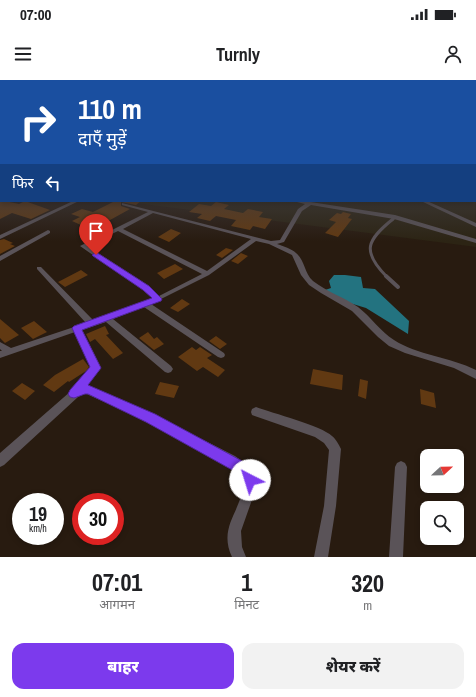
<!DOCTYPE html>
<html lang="hi">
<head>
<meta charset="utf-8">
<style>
	body { margin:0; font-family:"Archivo Narrow","Noto Sans Devanagari",sans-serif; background:#f2f2f2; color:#202124; height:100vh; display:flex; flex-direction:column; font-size:15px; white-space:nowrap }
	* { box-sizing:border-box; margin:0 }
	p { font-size:13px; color:#757577 }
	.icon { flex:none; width:22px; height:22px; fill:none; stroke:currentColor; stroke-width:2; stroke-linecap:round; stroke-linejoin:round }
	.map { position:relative; height:477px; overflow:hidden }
	.panel { display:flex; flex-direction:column; background:#fff; flex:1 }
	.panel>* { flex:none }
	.hud { position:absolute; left:0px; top:0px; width:476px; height:122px; box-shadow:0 2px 6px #0003; background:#1a4fa0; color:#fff; overflow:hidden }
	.needle { width:26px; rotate:68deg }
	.tools { position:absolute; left:420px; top:369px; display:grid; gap:8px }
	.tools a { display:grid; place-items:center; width:44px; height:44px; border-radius:8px; background:#fff; box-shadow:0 2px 6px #0003; font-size:20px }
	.speed { position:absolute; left:12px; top:413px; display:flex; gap:8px; font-size:20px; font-weight:700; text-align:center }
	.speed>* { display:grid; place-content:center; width:52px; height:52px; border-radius:50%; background:#fff; box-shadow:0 2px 6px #0003; line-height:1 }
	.speed small { font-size:10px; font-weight:400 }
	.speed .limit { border:6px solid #d22; background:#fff; color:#111 }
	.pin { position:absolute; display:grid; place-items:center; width:34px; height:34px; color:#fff; margin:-41px -17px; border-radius:50% 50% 50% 0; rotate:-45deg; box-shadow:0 0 4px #0007 }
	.pin .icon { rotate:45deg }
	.me { position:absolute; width:44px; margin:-22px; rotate:320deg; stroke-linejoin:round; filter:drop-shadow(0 0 3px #0008) }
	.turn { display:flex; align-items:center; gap:14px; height:84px; padding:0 12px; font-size:18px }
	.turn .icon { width:52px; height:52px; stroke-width:2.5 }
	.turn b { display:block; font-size:28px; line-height:34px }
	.then { display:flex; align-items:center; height:38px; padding:0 12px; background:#0003; gap:8px; font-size:15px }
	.eta { display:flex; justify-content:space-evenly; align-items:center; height:68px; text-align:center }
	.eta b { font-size:24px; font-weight:800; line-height:28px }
	.primary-button { display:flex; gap:8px; margin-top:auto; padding:8px 12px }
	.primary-button a { flex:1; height:46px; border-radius:12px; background:#7c3aed; color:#fff; font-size:16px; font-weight:800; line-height:46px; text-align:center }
	.primary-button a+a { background:#f2f2f2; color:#202124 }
	.status { display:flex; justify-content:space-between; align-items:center; height:28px; padding:0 20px; background:#fff; direction:ltr }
	.status svg { height:11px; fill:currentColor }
	header { display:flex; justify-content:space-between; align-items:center; height:52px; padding:0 12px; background:#fff; font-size:18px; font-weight:800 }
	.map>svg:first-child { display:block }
</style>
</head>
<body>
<div class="status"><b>07:00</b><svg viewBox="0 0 49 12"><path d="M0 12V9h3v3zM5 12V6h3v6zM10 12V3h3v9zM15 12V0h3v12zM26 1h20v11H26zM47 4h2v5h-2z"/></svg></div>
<header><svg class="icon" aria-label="menu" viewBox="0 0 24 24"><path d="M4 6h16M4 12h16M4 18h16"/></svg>Turnly<svg class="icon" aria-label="person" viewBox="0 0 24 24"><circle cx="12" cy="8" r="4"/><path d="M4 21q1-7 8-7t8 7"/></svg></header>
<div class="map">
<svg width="476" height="477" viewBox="0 0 476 477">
	<rect width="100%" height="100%" fill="#281b10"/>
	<path fill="#2c2414" d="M475,94l1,73 -356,-46h355z"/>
	<path fill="#237380" d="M334,195h11l16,2 2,11 12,1 34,32 -1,13 -42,-26 -23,-7 -18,-11 6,-2 -2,-7z"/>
	<path fill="#613912" d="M0,120l19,4 6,-3 25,9 -19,9 -19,-6 -12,6z
		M115,121h26l-5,4 -15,-3v4l9,3 -38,21 -20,-9 8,-4 -9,-3 11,-5 11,3z
		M216,122l13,3 -5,4 19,4 5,-4 15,3 -4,5 13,2 -7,10 -12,-3 -3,4 -19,-4 5,-6 -20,-4 -6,5 -13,-3 5,-4 -13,-2 10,-8 12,2z
		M343,132l8,2 -3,4 4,1 -14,18 -13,-4 11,-11 -7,-2 8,-7 4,1z
		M171,149l10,4 -12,9 -11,-5z
		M4,159l9,4 -3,1 5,2 -15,8v-14z
		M226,168l7,2 -11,8 -6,-3z
		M241,173l7,3 -10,8 -7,-3z
		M175,184l8,5 -19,10 -7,-6z
		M81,190l7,5 -23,12 -7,-5z
		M182,219l8,5 -12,8 -8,-4z
		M0,239l19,16 -14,8 -5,-5z
		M34,241l13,11 -14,7 -12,-11z
		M105,246l4,8 -3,1 17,18 -10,6 -18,-20 -5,3 -4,-8z
		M148,252l6,7 3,-2 7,7 -10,6 -15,-12z
		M216,256l11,8 -7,5 -11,-8z
		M192,267l4,3 4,-3 12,8 -5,3 18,12 -7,7 -15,-10 -6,4 -19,-14z
		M83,279l6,8 -3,4 -17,11 -1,-1 -14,11 -11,-7 12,-10z
		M313,289l30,6 -1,15 -32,-6z
		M360,299l8,2 -2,18 -8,-3z
		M160,302l19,4 -5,12 -19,-4z
		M22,303l13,8 -10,9 -13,-9z
		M420,309l14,4 2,15 -15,-4z"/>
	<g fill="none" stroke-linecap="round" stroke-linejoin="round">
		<path stroke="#5a5358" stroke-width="2.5" d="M392,140l3,-3"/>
		<path stroke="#5a5358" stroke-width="3" d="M387,197c-26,-26 -20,-37 6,-58"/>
		<path stroke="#5a5358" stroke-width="4" d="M386,196l12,11"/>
		<path fill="#5a5358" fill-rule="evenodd" d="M0,97h1v2h-1z
			M73,121h6l-79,38v-4z
			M293,121h11l91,14 81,24v4l-82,-24 -83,-14 -9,6 -18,31 -7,2c6,2 15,5 19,9 9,7 8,20 17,28 14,11 31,16 45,26 13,10 22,24 36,33 23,15 56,17 82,30v9l-22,-11 -49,-15 -16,-7 -11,-9 -26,-26 -31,-18 -12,-8 -8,-10 -9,-20 -23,-11 -13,-3 -47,34 -58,29 73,49 1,2 -1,2 -3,1 -3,-1 -74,-50 -31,12 58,47 2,3 -2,3 -3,1 -3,-1 -59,-50 -24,8 19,38 -14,18 23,9 60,28 65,33 13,9 7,11 1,8 -3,13 -12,34 1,16 4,10h-14c-15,-32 12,-47 11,-76 0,-5 -4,-8 -8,-11 -14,-11 -30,-17 -45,-25 -34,-18 -67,-35 -101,-50l-4,-2 -7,4 -74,68 -4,2v-14l71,-62 20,-24 -16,-35 -75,26v-7h2l-2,-2v-7l11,6 75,-25 -49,-54v-2h4l52,53 60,-22 -10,-8 -63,-44 68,-34 -26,-7v-2l149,38 9,-1 18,-31 7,-5zM153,133l98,26 -44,32 -84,-42zM118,151l84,43 -43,22 -10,-10 -62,-40z
			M421,121h6l49,22v4z
			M48,150l2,1v2l-50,28v-5z
			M256,327c16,6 66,19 76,29 4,3 7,9 9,13l-5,57 -8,51h-14l10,-51 5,-56 -5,-7 -9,-6 -63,-22 -1,-3 1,-3z
			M401,381l4,2 2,4 -4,90h-14l6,-90 2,-4z"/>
	</g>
	<linearGradient id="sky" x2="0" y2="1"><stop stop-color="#160f09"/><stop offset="0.58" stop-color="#423f42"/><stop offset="1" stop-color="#423f42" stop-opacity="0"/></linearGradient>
	<rect width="476" height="161" fill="url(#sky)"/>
	<path fill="#7c3aed" stroke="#51269a" d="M96,172l53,34 13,13 -1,2 -79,29 19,38 -13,17 67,29 89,48 8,6 5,12 -2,5 -5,2 -5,-2 -3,-8 -8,-6 -88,-49 -58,-28h-3l-11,4 -4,-1 -2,-3 2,-4 20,-23 -18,-39 2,-2 78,-28 -9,-8 -50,-34 -1,-1z"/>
</svg>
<div class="tools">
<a><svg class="needle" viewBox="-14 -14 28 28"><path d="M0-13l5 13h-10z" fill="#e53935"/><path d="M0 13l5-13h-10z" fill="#757577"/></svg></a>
<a><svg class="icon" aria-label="search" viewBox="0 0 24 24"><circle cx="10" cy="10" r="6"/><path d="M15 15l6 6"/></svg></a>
</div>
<div class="speed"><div>19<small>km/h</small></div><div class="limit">30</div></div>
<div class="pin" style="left:96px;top:175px;background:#d93025"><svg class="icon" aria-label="arrive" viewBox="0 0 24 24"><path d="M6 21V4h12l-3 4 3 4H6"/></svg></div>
<svg class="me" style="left:250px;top:400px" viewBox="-20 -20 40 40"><circle r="19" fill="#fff"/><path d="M0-13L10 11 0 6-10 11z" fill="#7c3aed"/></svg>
<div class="hud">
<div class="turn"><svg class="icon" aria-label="right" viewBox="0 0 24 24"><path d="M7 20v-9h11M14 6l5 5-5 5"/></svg><div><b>110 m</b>दाएँ मुड़ें</div></div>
<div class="then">फिर<svg class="icon" aria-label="left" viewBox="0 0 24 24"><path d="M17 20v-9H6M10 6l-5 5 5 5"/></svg></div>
</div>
</div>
<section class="panel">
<div class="eta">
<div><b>07:01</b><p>आगमन</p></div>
<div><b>1</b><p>मिनट</p></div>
<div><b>320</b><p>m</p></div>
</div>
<div class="primary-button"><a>बाहर</a><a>शेयर करें</a></div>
</section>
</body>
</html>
